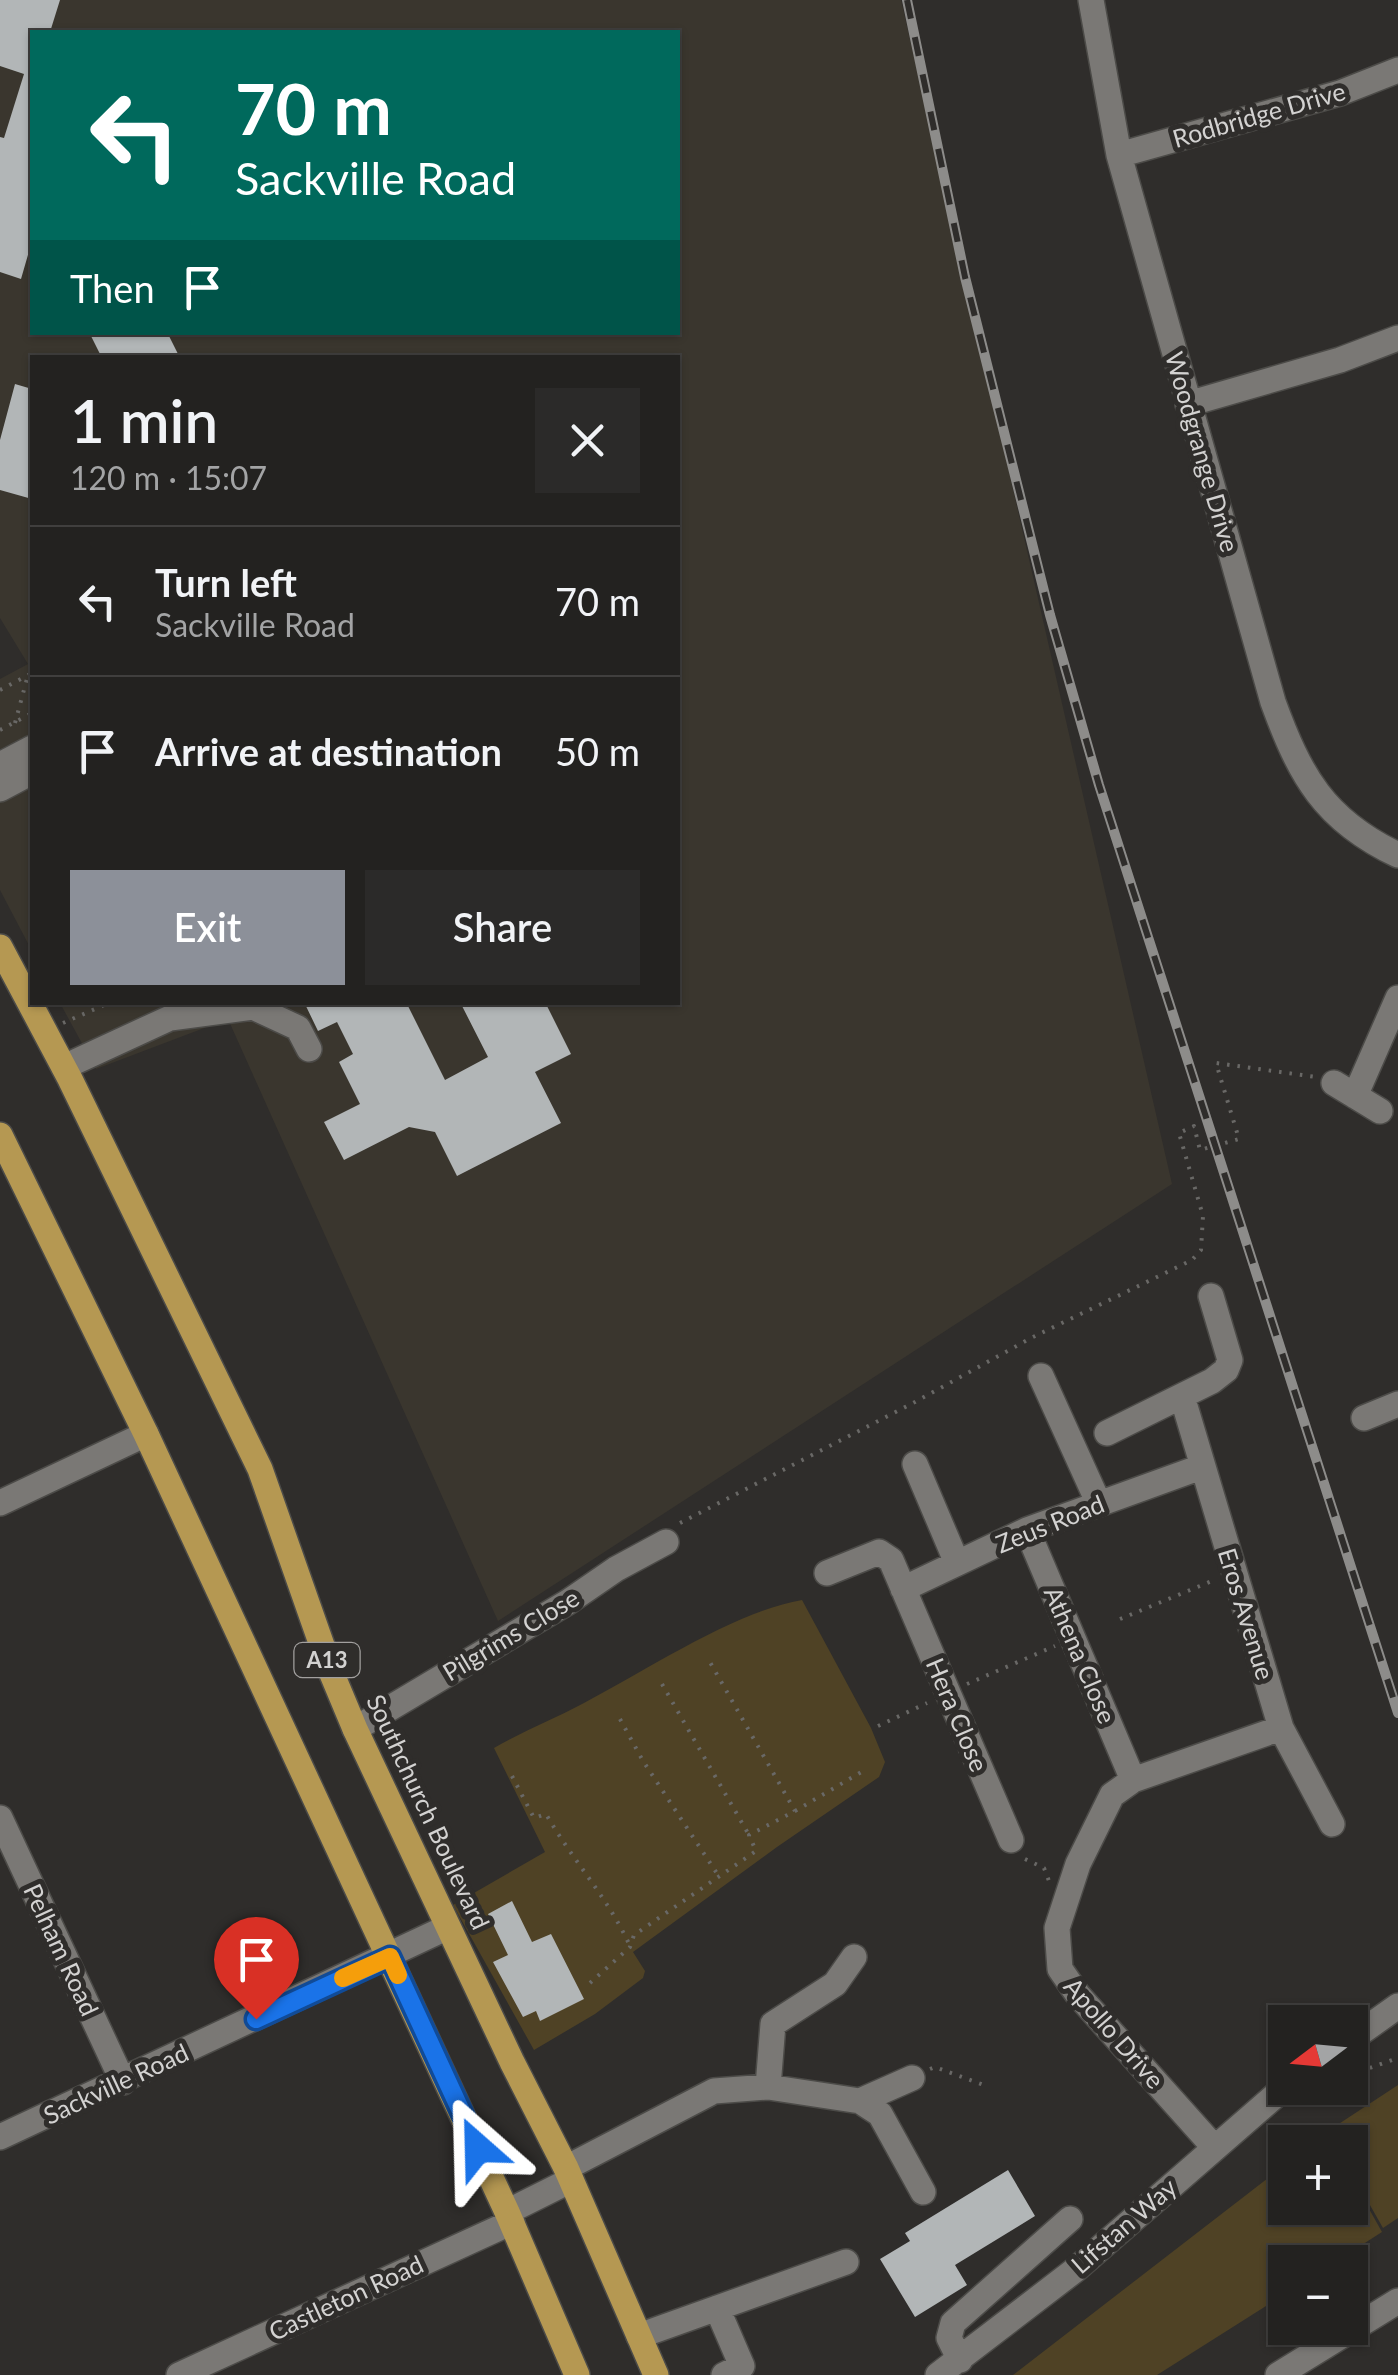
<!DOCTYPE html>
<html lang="en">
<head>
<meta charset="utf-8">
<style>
	body { margin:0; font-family:Lato,sans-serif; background:#2b2a29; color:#f1f3f6; height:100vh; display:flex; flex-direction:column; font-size:38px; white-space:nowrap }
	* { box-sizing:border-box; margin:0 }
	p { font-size:32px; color:#a3a4a5 }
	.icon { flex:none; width:55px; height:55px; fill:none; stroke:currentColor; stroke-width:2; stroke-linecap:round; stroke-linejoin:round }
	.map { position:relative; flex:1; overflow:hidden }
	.details { position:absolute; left:30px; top:355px; width:650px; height:650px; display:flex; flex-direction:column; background:#232220; border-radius:0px; box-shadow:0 2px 8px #0004,0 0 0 2px #403f3e }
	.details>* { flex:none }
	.hud { position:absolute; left:30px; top:30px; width:650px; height:305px; border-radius:0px; box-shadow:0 2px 8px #0004,0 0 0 2px #403f3e; background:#00695c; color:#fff; overflow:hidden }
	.needle { width:65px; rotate:254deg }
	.fabs { position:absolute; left:1268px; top:2005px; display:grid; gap:20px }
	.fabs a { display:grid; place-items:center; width:100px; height:100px; border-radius:0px; background:#232220; box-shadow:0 2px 8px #0004,0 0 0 2px #403f3e; font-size:50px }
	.pin { position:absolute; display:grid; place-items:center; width:85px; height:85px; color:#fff; margin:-102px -42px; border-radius:50% 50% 50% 0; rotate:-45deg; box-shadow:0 0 10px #0007 }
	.pin .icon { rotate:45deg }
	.me { position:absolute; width:110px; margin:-55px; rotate:335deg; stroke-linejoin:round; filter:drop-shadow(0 0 8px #0008) }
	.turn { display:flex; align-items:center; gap:35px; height:210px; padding:0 40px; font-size:45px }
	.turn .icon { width:130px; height:130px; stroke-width:2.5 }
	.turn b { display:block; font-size:70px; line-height:85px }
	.then { display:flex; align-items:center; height:95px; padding:0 40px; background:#0003; gap:20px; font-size:38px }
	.round { display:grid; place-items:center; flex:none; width:105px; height:105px; border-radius:0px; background:#2b2a29 }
	.overview { display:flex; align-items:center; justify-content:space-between; height:170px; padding:0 40px }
	h1 { font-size:60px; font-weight:600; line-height:75px }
	.button { display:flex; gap:20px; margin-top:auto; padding:20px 40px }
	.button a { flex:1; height:115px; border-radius:0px; background:#8c9099; color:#fff; font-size:40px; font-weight:600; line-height:115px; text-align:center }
	.button a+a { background:#2b2a29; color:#f1f3f6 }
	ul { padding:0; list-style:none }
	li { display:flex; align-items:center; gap:30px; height:150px; padding:0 40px; border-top:2px solid #403f3e }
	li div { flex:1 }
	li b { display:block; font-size:38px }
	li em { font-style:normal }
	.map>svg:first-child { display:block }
</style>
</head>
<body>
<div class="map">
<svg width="1398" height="2375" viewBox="0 0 1398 2375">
	<rect width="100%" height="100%" fill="#2f2d2b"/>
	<path fill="#3a362e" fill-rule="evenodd" d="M0,0h901l271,1184 -674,437 -270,-602 -132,50 -36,-66 618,-1v-644h-646v593l-32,-61v-211l28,-15 -28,-46zM32,32h646v300h-646z"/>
	<path fill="#4f4225" d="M802,1600l69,128 14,34 -6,15 -102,70 -144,105 12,19 -2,7 -48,36 -61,36 -81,-145 92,-53 -51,-104c29,-17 60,-29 90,-45 61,-32 152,-92 218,-103z
		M1398,2085v133l-15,10 -33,-58v-28h-15l-7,-11z
		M1285,2165v43h65v-33l32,57 -47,30h-50v32l-128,81h-144z"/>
	<path fill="#b2b6b7" d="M0,0h60l-10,32h-18v209l-11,38 -21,-7v-135l4,1 20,-64 -24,-8z
		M89,332h78l13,26h-78z
		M15,384l17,5v110l-32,-9v-50z
		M304,1002h102l39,78 43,-23 -28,-55h85l26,52 -36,18 26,51 -104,53 -22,-44 -26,-5 -65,33 -20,-38 36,-18 -21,-42 14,-8 -16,-32 -19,9z
		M512,1901l20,41 19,-8 33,65 -44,22 -4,-10 -13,6 -30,-55 15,-7 -20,-41z
		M1008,2170l27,46 -80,49 12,20 -52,32 -35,-58 30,-18 -5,-8z"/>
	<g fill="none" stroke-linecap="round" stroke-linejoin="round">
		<g stroke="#4c4b48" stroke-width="28">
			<path id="minor" d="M1091,0l28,155 154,547c27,74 51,118 125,153
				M1119,155l221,-62 58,-23
				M1188,404l152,-44 58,-22
				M0,765l32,-17
				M0,789l32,-17
				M64,1067l106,-49 83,-11 45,21 11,21
				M1334,1083l46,28
				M1355,1096l43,-98
				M1041,1376l58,128
				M1182,1396l99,332 51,96
				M1364,1418l34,-14
				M1107,1433l105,-52 14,-11 4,-10 -19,-64
				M915,1464l42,99
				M0,1503l146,-69
				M1027,1530l106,250
				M827,1573l52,-21 12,8 120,280
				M903,1589l124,-59 174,-63
				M355,1729l213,-127 48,-33 50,-27
				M0,1818l123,264
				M1350,2040l48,-34
				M768,2087l5,-63 62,-40 19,-27
				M860,2101l52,-23
				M0,2137l448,-210
				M1214,2147l-136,-152 -18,-26 -3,-41 21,-64 34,-69 21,-15 148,-52
				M566,2168l148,-77 54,-4 92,14 20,13 43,78
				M507,2212l64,-32
				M717,2308l25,58 -18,9
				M639,2336l207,-74
				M960,2360l-11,-22 4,-15 117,-104
				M179,2375l333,-153
				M938,2375l137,-105 210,-183
				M1278,2375l120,-74"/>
		</g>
		<g stroke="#4c4b48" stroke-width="28">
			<path id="major" d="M0,947l70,132 190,390 72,205 23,55 157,333 54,106 90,207
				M0,1135l146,299 361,778 70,163"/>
		</g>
		<path stroke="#696866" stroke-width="4" stroke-dasharray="2.5 8" stroke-linecap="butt" d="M0,690l32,-17
			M15,723l13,-48
			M0,730l32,-17
			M63,1023l48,-21
			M680,1523l235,-121 116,-64 161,-78 9,-10 2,-34 -24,-83 15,-7 6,24 39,-11 -23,-76 100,14
			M1120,1619l92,-38
			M662,1684l87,151
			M967,1684l88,-38
			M620,1719l23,42 75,114
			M878,1726l49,-23
			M512,1776l22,42 12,-4c25,44 62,84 83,130
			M795,1811l68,-40
			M1025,1859l19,9 5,13
			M590,1983l40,-36 4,-12 122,-84 -7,-16 46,-24 -88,-154
			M930,2069l5,-2 54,20
			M1350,2075l48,-17
			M1319,2089l3,-1"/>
		<use href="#minor" stroke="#7a7875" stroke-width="25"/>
		<use href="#major" stroke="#b59852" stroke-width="25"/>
		<g stroke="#8d8c8a" stroke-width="10">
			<path id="rail" d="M907,0l58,277 85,338 49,170 299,928"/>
		</g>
		<use href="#rail" stroke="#2f2d2b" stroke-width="6" stroke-dasharray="19" stroke-linecap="butt"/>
	</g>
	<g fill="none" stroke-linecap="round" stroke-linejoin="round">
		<g stroke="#114b97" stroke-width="25">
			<path id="route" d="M256,2019l134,-62 88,191"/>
		</g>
		<use href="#route" stroke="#1a73e8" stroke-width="18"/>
		<path stroke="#f59e0b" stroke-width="18" d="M343,1978l47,-21 8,18"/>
	</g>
	<g text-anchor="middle" stroke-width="10" stroke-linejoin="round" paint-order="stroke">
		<rect fill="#2f2d2b" stroke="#a2a09f" stroke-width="2.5" x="294.5" y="1643" width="65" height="34" rx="8"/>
		<g font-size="22" font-weight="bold" fill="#d3d2d1">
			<text x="327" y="1668">A13</text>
		</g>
		<g font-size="25" fill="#d3d2d1" stroke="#2f2d2b">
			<text transform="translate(1259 115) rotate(-16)" y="9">Rodbridge Drive</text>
			<text transform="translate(1202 452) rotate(74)" y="9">Woodgrange Drive</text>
			<text transform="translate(1050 1524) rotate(-22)" y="9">Zeus Road</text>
			<text transform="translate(1246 1614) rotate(73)" y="9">Eros Avenue</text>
			<text transform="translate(511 1635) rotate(-31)" y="9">Pilgrims Close</text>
			<text transform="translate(1080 1655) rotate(67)" y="9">Athena Close</text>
			<text transform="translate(957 1715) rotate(67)" y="9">Hera Close</text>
			<text transform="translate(428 1812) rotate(65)" y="9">Southchurch Boulevard</text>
			<text transform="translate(61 1950) rotate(65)" y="9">Pelham Road</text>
			<text transform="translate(1114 2033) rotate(49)" y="9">Apollo Drive</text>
			<text transform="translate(116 2084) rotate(-25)" y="9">Sackville Road</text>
			<text transform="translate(1124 2226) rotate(-41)" y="9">Lifstan Way</text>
			<text transform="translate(346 2298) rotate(-25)" y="9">Castleton Road</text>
		</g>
	</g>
</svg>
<div class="fabs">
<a><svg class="needle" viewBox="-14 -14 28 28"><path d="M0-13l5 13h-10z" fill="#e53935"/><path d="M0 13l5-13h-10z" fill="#a3a4a5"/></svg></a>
<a>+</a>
<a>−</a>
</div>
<div class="pin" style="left:256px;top:2019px;background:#d93025"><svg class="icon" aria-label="arrive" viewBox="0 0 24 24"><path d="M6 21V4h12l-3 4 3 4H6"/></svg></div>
<svg class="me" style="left:478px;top:2148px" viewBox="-20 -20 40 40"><path d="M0-17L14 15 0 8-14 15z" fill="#1a73e8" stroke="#fff" stroke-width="4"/></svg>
<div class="hud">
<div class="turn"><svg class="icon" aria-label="left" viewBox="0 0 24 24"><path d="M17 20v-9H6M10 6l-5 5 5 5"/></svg><div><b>70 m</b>Sackville Road</div></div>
<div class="then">Then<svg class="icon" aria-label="arrive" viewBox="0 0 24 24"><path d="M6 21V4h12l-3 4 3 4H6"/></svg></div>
</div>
<section class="details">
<div class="overview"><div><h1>1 min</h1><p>120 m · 15:07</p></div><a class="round"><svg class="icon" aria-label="close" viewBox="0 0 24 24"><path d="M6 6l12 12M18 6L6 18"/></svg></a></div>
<ul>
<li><svg class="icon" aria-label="left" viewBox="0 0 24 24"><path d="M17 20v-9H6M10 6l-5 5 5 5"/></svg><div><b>Turn left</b><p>Sackville Road</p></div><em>70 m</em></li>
<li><svg class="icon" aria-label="arrive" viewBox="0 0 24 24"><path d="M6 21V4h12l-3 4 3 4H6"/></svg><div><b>Arrive at destination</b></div><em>50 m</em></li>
</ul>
<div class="button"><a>Exit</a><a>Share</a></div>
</section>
</div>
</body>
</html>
